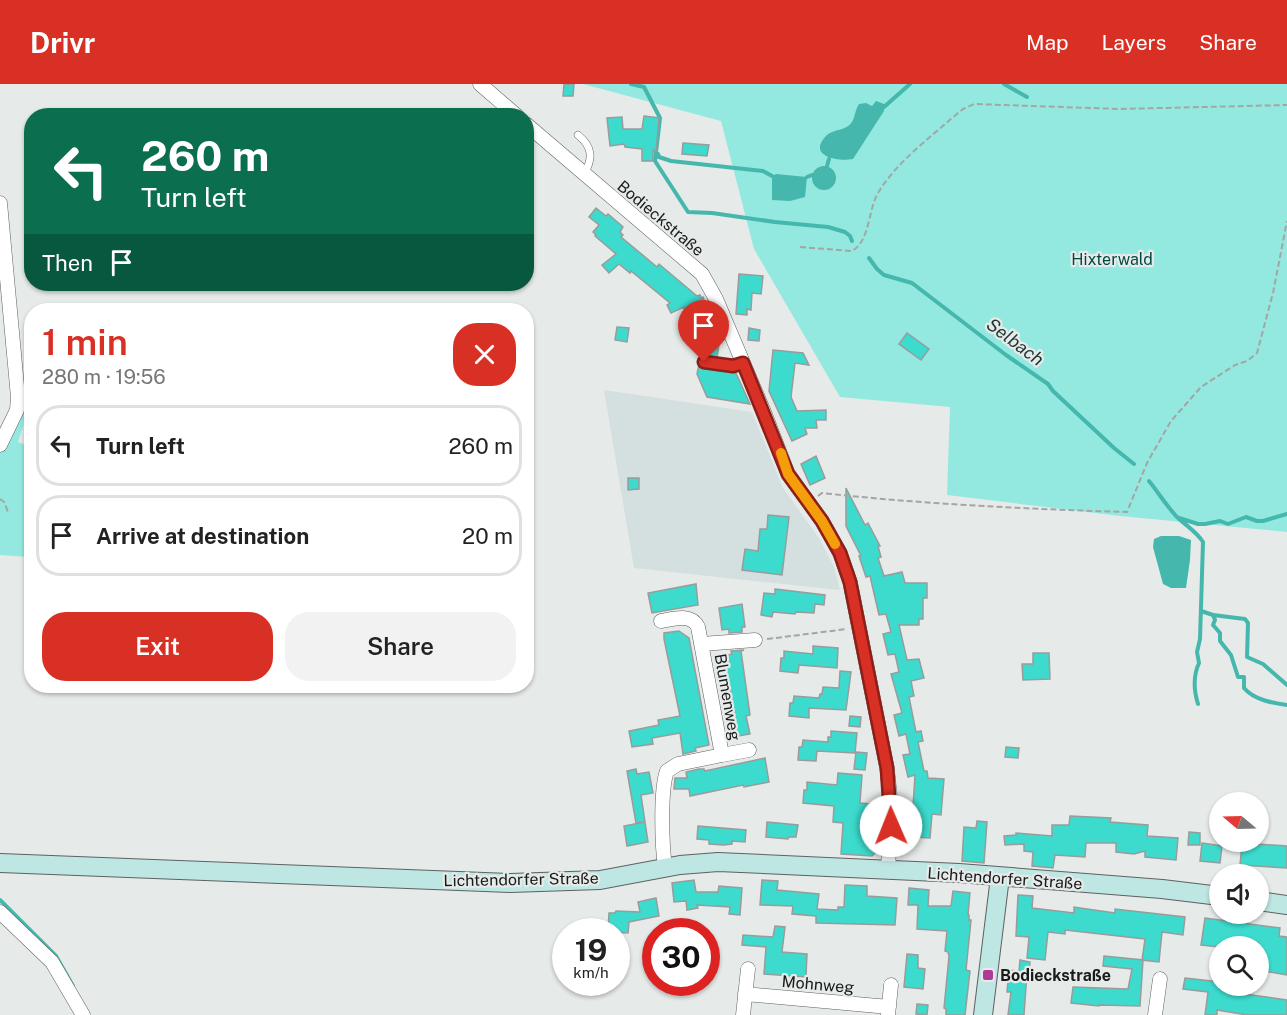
<!DOCTYPE html>
<html lang="en">
<head>
<meta charset="utf-8">
<style>
	body { margin:0; font-family:"Public Sans",sans-serif; background:#f2f2f2; color:#222; height:100vh; display:flex; flex-direction:column; font-size:22px; white-space:nowrap }
	* { box-sizing:border-box; margin:0 }
	p { font-size:20px; color:#767676 }
	.icon { flex:none; width:33px; height:33px; fill:none; stroke:currentColor; stroke-width:2; stroke-linecap:round; stroke-linejoin:round }
	.map { position:relative; flex:1; overflow:hidden }
	.panel { position:absolute; left:24px; top:219px; width:510px; height:390px; display:flex; flex-direction:column; background:#fff; border-radius:24px; box-shadow:0 2px 4px #0004 }
	.panel>* { flex:none }
	.top-card { position:absolute; left:24px; top:24px; width:510px; height:183px; border-radius:24px; box-shadow:0 2px 4px #0004; background:#0b6e4f; color:#fff; overflow:hidden }
	.needle { width:39px; rotate:289deg }
	.controls { position:absolute; left:1209px; top:708px; display:grid; gap:12px }
	.controls a { display:grid; place-items:center; width:60px; height:60px; border-radius:50%; background:#fff; box-shadow:0 2px 4px #0004; font-size:30px }
	.speed { position:absolute; left:552px; top:834px; display:flex; gap:12px; font-size:30px; font-weight:700; text-align:center }
	.speed>* { display:grid; place-content:center; width:78px; height:78px; border-radius:50%; background:#fff; box-shadow:0 2px 4px #0004; line-height:1 }
	.speed small { font-size:15px; font-weight:400 }
	.speed .limit { border:9px solid #d22; background:#fff; color:#111 }
	.pin { position:absolute; display:grid; place-items:center; width:51px; height:51px; color:#fff; margin:-62px -26px; border-radius:50% 50% 50% 0; rotate:-45deg; box-shadow:0 0 6px #0007 }
	.pin .icon { rotate:45deg }
	.me { position:absolute; width:66px; margin:-33px; rotate:359deg; stroke-linejoin:round; filter:drop-shadow(0 0 4px #0008) }
	.turn { display:flex; align-items:center; gap:21px; height:126px; padding:0 18px; font-size:27px }
	.turn .icon { width:78px; height:78px; stroke-width:2.5 }
	.turn b { display:block; font-size:42px; line-height:51px }
	.then { display:flex; align-items:center; height:57px; padding:0 18px; background:#0003; gap:12px; font-size:22px }
	.round { display:grid; place-items:center; flex:none; width:63px; height:63px; border-radius:24px; background:#f2f2f2 }
	.headline { display:flex; align-items:center; justify-content:space-between; height:102px; padding:0 18px }
	h1 { font-size:36px; font-weight:600; line-height:45px; color:#d93025 }
	.action { display:flex; gap:12px; margin-top:auto; padding:12px 18px }
	.action a { flex:1; height:69px; border-radius:24px; background:#d93025; color:#fff; font-size:24px; font-weight:600; line-height:69px; text-align:center }
	.action a+a { background:#f2f2f2; color:#222 }
	ul { padding:0; list-style:none }
	li { display:flex; align-items:center; gap:18px; height:81px; margin:0 12px 9px; padding:0 6px; border:3px solid #e0e0e0; border-radius:24px }
	li div { flex:1 }
	li b { display:block; font-size:22px }
	li em { font-style:normal }
	header { display:flex; align-items:center; gap:36px; box-sizing:border-box; height:84px; padding:0 30px; background:#d93025; color:#fff }
	header strong { font-size:28px }
	nav { display:flex; gap:33px; margin-inline-start:auto; font-size:21px }
	.map>svg:first-child { display:block }
</style>
</head>
<body>
<header>
<strong>Drivr</strong>
<nav><a>Map</a><a>Layers</a><a>Share</a></nav>
</header>
<div class="map">
<svg width="1287" height="931" viewBox="0 0 1287 931">
	<rect width="100%" height="100%" fill="#e6eae9"/>
	<path fill="#d3e0df" d="M604,306l148,22 31,76 36,50 15,29 6,23 -206,-22z"/>
	<path fill="#93e9e0" d="M583,0h704v448l-167,-16 -173,-21 3,-88 -110,-10 -86,-148 -33,-128z
		M13,244l14,67 -4,31 -5,16 13,5 1,102 -4,8 -28,-2v-108l12,-24z"/>
	<path fill="#45b7ac" d="M876,17l8,3v7l-31,48c-16,3 -47,-3 -26,-24 7,-6 19,-4 25,-13 3,-5 3,-12 7,-18l7,-1 6,3z
		M812 94a12 12 0 1 1 24 0a12 12 0 1 1-24 0Z
		M776,90l31,3 -2,20 -15,4 -18,-1v-24z
		M1161,452h18l12,4 -1,20 -4,28h-15l-8,-4 -10,-37 1,-8z"/>
	<g fill="none" stroke-linecap="round" stroke-linejoin="round">
		<path stroke="#45b7ac" stroke-width="4" d="M631,0l13,3 16,31 -5,43 33,51 24,1 63,9 53,5 17,5 5,4 2,5
			M1004,0l23,13
			M884,23l26,-23
			M658,70l1,3 12,4 92,10 9,5
			M827,82l2,-7
			M807,93l5,-2
			M869,174l8,11 7,6 28,8 94,72 42,29 5,7 61,57 20,16
			M1149,397c9,11 17,24 27,35 9,9 20,15 27,26l-3,97 -3,13 2,11c-6,13 -5,28 -1,41
			M1179,434l19,6h7l15,-3 8,3 18,-7 11,4h6l24,-7
			M1201,527l12,4 2,5 -2,5 7,8v8l11,14 7,22h6v11c10,12 29,15 43,17
			M1213,531l32,4 3,4 -1,34 16,7 24,21
			M0,816l56,56 17,30"/>
	</g>
	<path fill="#3cdbce" stroke="#989c9b" stroke-width="1.5" d="M564,0h10l-1,12h-10z
		M644,32l15,2 -3,33 -3,-1v11h-11v-12l-17,-2 -1,-3 -14,2 -3,-28 15,-1 1,12h19z
		M683,59l26,2 -2,11 -25,-2z
		M596,124l10,8 2,-2 15,13 -3,5 3,3 -2,2 36,30 2,-3 38,32 3,-1 1,3 2,-1 13,39 4,1 -3,21 -13,-2 -4,3 2,-12 -14,-2 2,-15 -6,-23 -13,6 -4,-8 3,-2 -39,-32 -1,2 -11,-9 -10,9 -7,-8 14,-11 -21,-18 1,-1 -3,-3 6,-7 -10,-8z
		M739,190l24,2 -2,18 -9,-1 -1,17 -4,-1v6l-11,-1z
		M617,243l12,1 -2,14 -12,-2z
		M749,244l11,2 -1,11 -11,-1z
		M907,249l22,16 -8,11 -22,-16z
		M773,266l30,3 6,12 -14,-2 -4,34 6,14 29,-1v10h-10l1,8h-12l2,6 -15,7 -23,-50z
		M699,280l4,4 32,3 15,33 -43,-7 -10,-23z
		M816,372l9,22 -15,7 -9,-21z
		M628,394h11v11l-11,1z
		M846,404l19,37 3,-2 12,23h-2l3,11 -3,1 6,18 18,-4 3,11h22v15h-4v21h-4v6h-20l8,35 12,-1 5,19 -13,3 3,15 -5,1 7,35 5,-1 2,10 -5,1 6,29h3l1,7 16,1 -3,36 -9,-1 -2,24 -19,-1 4,-62 -7,2 -5,-22 7,-1 -4,-20 -7,2 -5,-21 8,-2 -11,-39 8,-2 -4,-18 -7,1 -5,-21 8,-2 -5,-18 -7,1 -9,-39 -4,1 -7,-21h2l-15,-30z
		M768,431l21,2 -7,58 -40,-5 3,-21 13,2 2,-22h7z
		M696,500l2,21 -46,8 -4,-20z
		M775,505l50,6 -1,10 -9,-1 -1,9 -18,-1 -1,2 -22,-2 -1,5 -11,-2 3,-22 11,1z
		M742,520l3,23h-3v5l-13,1v-4l-7,1 -3,-22z
		M679,547l10,7 20,107 -14,3 1,3 -13,3 -3,-21 -28,5 1,6 -21,3 -3,-16 30,-6 -1,-5 22,-4 -16,-77v-6z
		M813,562l25,2 -1,20 -38,-3 -1,8 -18,-2 1,-13h3v-7l29,3z
		M744,566l-3,1 9,64 -4,1 4,18 -17,3 -3,-18 4,-1v-6l-5,-26h-2l-2,-12 -3,1 -3,-18 13,-3 -1,-3z
		M1033,569h16l1,26 -27,1 -1,-16h11z
		M840,587l11,1 -5,38 -37,-2v10l-20,-2 1,-13h3l1,-7 25,2 1,-4h2l1,-7 16,1z
		M850,632l11,1 -1,10 -11,-1z
		M831,647l26,2 -2,20 -38,-2 -1,10 -18,-1 1,-13h3l1,-7 25,2v-5h3z
		M1006,663l13,1 -1,10 -13,-1z
		M856,668l11,1 -2,17 -11,-1z
		M765,674l4,24 -25,5 -1,-2 -53,11 -1,-7h-15l1,-11h12l-1,-6 13,-3h5l1,2z
		M636,685l1,5 12,-2 4,21 -12,2 4,27 -9,1 -9,-52z
		M838,689l24,2 -2,28 11,1 -1,11 7,1 -1,36 -4,4 -31,-2 2,-31 -10,-1 1,-16 -31,-3 1,-13h3v-8l30,3z
		M1070,732l41,2 -1,4 38,3 -1,11 31,2 -2,22 -31,-3v-6l-11,3 -18,-2v-9h-30l-1,14 -30,-2 -2,13 -21,-2 1,-14 -9,-1v-7l-19,1 -1,-9 12,-1v-2l36,3v-11h17z
		M977,737l10,1 -3,41 -22,-2 2,-34 12,1z
		M645,738l3,20 -21,4 -3,-20z
		M767,738l31,3 -2,12h-7l-1,2 -22,-2z
		M698,742l48,4 -1,12 -13,-1v3l-8,1 -15,-1v-4l-12,-1z
		M1189,748l11,1v12h-12z
		M1202,759l20,3 -2,17 -20,-2z
		M1242,759l45,3v22l-47,-3z
		M694,796l2,12h22l1,-6 23,2 -2,27 -11,-1 1,-7 -33,-2 1,3 -11,2 -1,-9 -12,1 -2,-19z
		M762,796l16,1 -1,9 42,4 -2,15 21,1v-3h6l1,-22 22,1v10l30,2 -2,27 -79,-2v-7l-24,-2 1,-8 -33,-1z
		M909,804l20,2 -1,16h23l2,-15 17,2 -2,22h1v5h2l-5,50 4,1 -5,44h-19v-6l-2,-1 5,-52 -1,-4 -3,-1 2,-20 -30,-2 1,-24h-10z
		M1018,811l15,1 -1,12 42,5v-6l41,6v-4l70,8 -2,18 -21,-3 -3,30 -17,-2 3,-21 -80,-9v4l-17,-2 -3,28 -18,-2 2,-21 -13,-1z
		M656,814l3,18 -30,6 -1,11 -20,-1 1,-19h6l1,-2 24,1 -2,-10z
		M1205,834l75,10 -1,8 8,1v38l-29,-5v-27l-21,-3 -1,6 -16,1 -19,-2z
		M775,842l10,1 -3,25 25,2 -1,23 -42,-3 2,-27 -24,-2 1,-10 30,2z
		M907,870l11,1v13l7,1 -2,20 -19,-2z
		M1104,872l39,4 -3,46 -41,-1v1l-28,-3 2,-16 55,2 4,-20 -29,-3z
		M1020,876l10,2 -1,10h-2l-3,43h-16l3,-23h-4l2,-22 10,1z
		M1185,894l35,4v4l25,4v4l42,6v15h-40l-30,-5v5h-12l3,-23 -25,-3z
		M917,920l11,1 -1,10 -11,-1z"/>
	<g fill="none" stroke-linecap="round" stroke-linejoin="round">
		<g stroke="#5e6161" stroke-width="8">
			<path id="lane" d="M578,51c15,12 15,24 6,39
				M704,278l29,4 10,-3"/>
		</g>
		<g stroke="#5e6161" stroke-width="15">
			<path id="street" d="M480,0l37,32
				M526,40l176,150 14,25 48,113 24,62 34,47 18,32 10,29 37,186 4,38 -3,65
				M0,119l18,194 -1,13 -17,35
				M661,537c13,-2 30,-8 37,6l24,128 -44,9 -11,7c-7,19 -5,75 -2,96
				M702,560l53,-4
				M722,671l27,-5
				M0,828l52,50 31,53
				M745,910l144,13
				M743,931l5,-46
				M888,931l3,-30
				M1155,931l5,-36"/>
		</g>
		<g stroke="#5e6161" stroke-width="20">
			<path id="secondary" d="M0,779l510,20 90,-3 80,-15 38,-3 241,11 203,16 58,7
				M1258,817l29,4
				M983,931l17,-138"/>
		</g>
		<path stroke="#a3a6a5" stroke-width="2" stroke-dasharray="6 3" stroke-linecap="butt" d="M800,163l52,4c18,-10 16,-41 26,-58 18,-30 48,-52 74,-75l11,-9 11,-5 146,5 167,-4
			M818,412l4,-3c101,11 203,16 305,19l20,-49 24,-42 30,-34 34,-22 12,-4 10,-8 16,-60 14,-72
			M0,415l4,3 4,10
			M767,555l80,-10"/>
		<use href="#lane" stroke="#fff" stroke-width="7"/>
		<use href="#street" stroke="#fff" stroke-width="14"/>
		<use href="#secondary" stroke="#bee6e3" stroke-width="18"/>
	</g>
	<g fill="none" stroke-linecap="round" stroke-linejoin="round">
		<g stroke="#8d1f18" stroke-width="15">
			<path id="route" d="M704,278l29,4 10,-3 45,111 34,47 18,32 10,29 37,186 4,58"/>
		</g>
		<use href="#route" stroke="#d93025" stroke-width="10"/>
		<path stroke="#f59e0b" stroke-width="10" d="M781,369l7,21 34,47 13,23"/>
	</g>
	<rect fill="#ae3c97" stroke="#e6eae9" stroke-width="2" x="982" y="885" width="12" height="12" rx="3"/>
	<g text-anchor="middle" stroke-width="4.5" stroke-linejoin="round" paint-order="stroke">
		<g font-size="16" fill="#191a1a" stroke="#e6eae9">
			<text transform="translate(661 134) rotate(40)" y="6">Bodieckstraße</text>
			<text transform="translate(728 613) rotate(80)" y="6">Blumenweg</text>
			<text transform="translate(1005 794) rotate(4)" y="6">Lichtendorfer Straße</text>
			<text transform="translate(521 795) rotate(-1)" y="6">Lichtendorfer Straße</text>
			<text transform="translate(818 900) rotate(5)" y="6">Mohnweg</text>
		</g>
		<g font-size="16" fill="#004943" stroke="#e6eae9">
			<text x="1112" y="181">Hixterwald</text>
		</g>
		<g font-size="16" font-weight="bold" fill="#191a1a" stroke="#e6eae9" text-anchor="start">
			<text x="1000" y="897">Bodieckstraße</text>
		</g>
		<g font-size="18" font-style="italic" fill="#1d3633" stroke="#e6eae9">
			<text transform="translate(1015 258) rotate(37)" y="6">Selbach</text>
		</g>
	</g>
</svg>
<div class="controls">
<a><svg class="needle" viewBox="-14 -14 28 28"><path d="M0-13l5 13h-10z" fill="#e53935"/><path d="M0 13l5-13h-10z" fill="#767676"/></svg></a>
<a><svg class="icon" aria-label="sound" viewBox="0 0 24 24"><path d="M4 9h4l5-4v14l-5-4H4zM17 9q2 3 0 6"/></svg></a>
<a><svg class="icon" aria-label="search" viewBox="0 0 24 24"><circle cx="10" cy="10" r="6"/><path d="M15 15l6 6"/></svg></a>
</div>
<div class="speed"><div>19<small>km/h</small></div><div class="limit">30</div></div>
<div class="pin" style="left:704px;top:278px;background:#d93025"><svg class="icon" aria-label="arrive" viewBox="0 0 24 24"><path d="M6 21V4h12l-3 4 3 4H6"/></svg></div>
<svg class="me" style="left:891px;top:742px" viewBox="-20 -20 40 40"><circle r="19" fill="#fff"/><path d="M0-13L10 11 0 6-10 11z" fill="#d93025"/></svg>
<div class="top-card">
<div class="turn"><svg class="icon" aria-label="left" viewBox="0 0 24 24"><path d="M17 20v-9H6M10 6l-5 5 5 5"/></svg><div><b>260 m</b>Turn left</div></div>
<div class="then">Then<svg class="icon" aria-label="arrive" viewBox="0 0 24 24"><path d="M6 21V4h12l-3 4 3 4H6"/></svg></div>
</div>
<section class="panel">
<div class="headline"><div><h1>1 min</h1><p>280 m · 19:56</p></div><a class="round" style="background:#d93025;color:#fff"><svg class="icon" aria-label="close" viewBox="0 0 24 24"><path d="M6 6l12 12M18 6L6 18"/></svg></a></div>
<ul>
<li><svg class="icon" aria-label="left" viewBox="0 0 24 24"><path d="M17 20v-9H6M10 6l-5 5 5 5"/></svg><div><b>Turn left</b></div><em>260 m</em></li>
<li><svg class="icon" aria-label="arrive" viewBox="0 0 24 24"><path d="M6 21V4h12l-3 4 3 4H6"/></svg><div><b>Arrive at destination</b></div><em>20 m</em></li>
</ul>
<div class="action"><a>Exit</a><a>Share</a></div>
</section>
</div>
</body>
</html>
